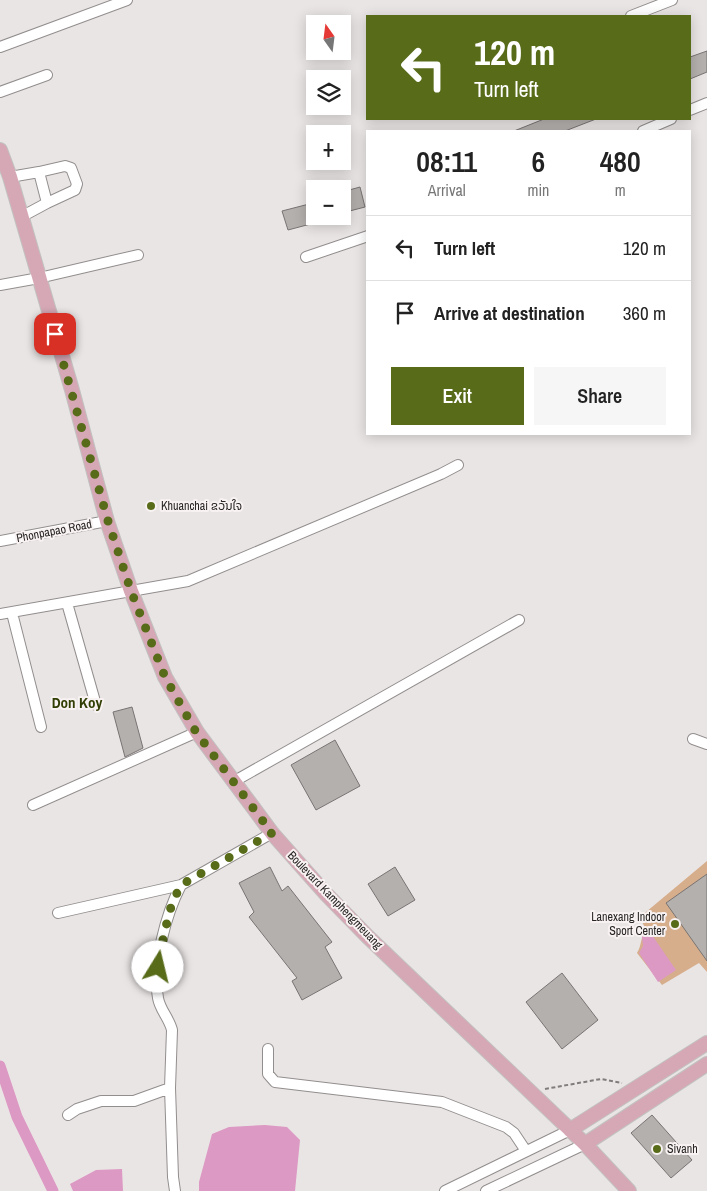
<!DOCTYPE html>
<html lang="en">
<head>
<meta charset="utf-8">
<style>
	body { margin:0; font-family:"Archivo Narrow","Noto Sans Lao",sans-serif; background:#f6f6f6; color:#222; height:100vh; display:flex; flex-direction:column; font-size:19px; white-space:nowrap }
	* { box-sizing:border-box; margin:0 }
	p { font-size:16px; color:#767676 }
	.icon { flex:none; width:28px; height:28px; fill:none; stroke:currentColor; stroke-width:2; stroke-linecap:round; stroke-linejoin:round }
	.map { position:relative; flex:1; overflow:hidden }
	.sheet { position:absolute; left:366px; top:130px; width:325px; height:305px; display:flex; flex-direction:column; background:#fff; border-radius:0px; box-shadow:0 2px 12px #0003 }
	.sheet>* { flex:none }
	.guide { position:absolute; left:366px; top:15px; width:325px; height:105px; border-radius:0px; box-shadow:0 2px 12px #0003; background:#576b19; color:#fff; overflow:hidden }
	.needle { width:32px; rotate:346deg }
	.tools { position:absolute; left:306px; top:15px; display:grid; gap:10px }
	.tools a { display:grid; place-items:center; width:45px; height:45px; border-radius:0px; background:#fff; box-shadow:0 2px 12px #0003; font-size:25px }
	.pin { position:absolute; display:grid; place-items:center; width:42px; height:42px; color:#fff; margin:-21px; border-radius:10px; box-shadow:0 2px 8px #0006 }
	.me { position:absolute; width:55px; margin:-28px; rotate:9deg; stroke-linejoin:round; filter:drop-shadow(0 0 4px #0008) }
	.turn { display:flex; align-items:center; gap:18px; height:105px; padding:0 25px; font-size:22px }
	.turn .icon { width:65px; height:65px; stroke-width:2.5 }
	.turn b { display:block; font-size:35px; line-height:42px }
	.eta { display:flex; justify-content:space-evenly; align-items:center; height:85px; text-align:center }
	.eta b { font-size:30px; font-weight:600; line-height:35px }
	.button { display:flex; gap:10px; margin-top:auto; padding:10px 25px }
	.button a { flex:1; height:58px; border-radius:0px; background:#576b19; color:#fff; font-size:20px; font-weight:600; line-height:58px; text-align:center }
	.button a+a { background:#f6f6f6; color:#222 }
	ul { padding:0; list-style:none }
	li { display:flex; align-items:center; gap:15px; height:65px; padding:0 25px; border-top:1px solid #e0e0e0 }
	li div { flex:1 }
	li b { display:block; font-size:19px }
	li em { font-style:normal }
	.map>svg:first-child { display:block }
</style>
</head>
<body>
<div class="map">
<svg width="707" height="1191" viewBox="0 0 707 1191">
	<rect width="100%" height="100%" fill="#eae5e5"/>
	<path fill="#d6ae8c" d="M707,861v111l-8,-9 -37,22 -25,-32c5,-8 3,-15 9,-23l-6,-13z"/>
	<path fill="#dc99c3" d="M650,932l26,38 -18,12 -19,-29 4,-7 -1,-9z
		M265,1125l22,2 13,13 -5,51h-96v-9l13,-48 17,-7z
		M122,1169l1,22h-50l-3,-7 26,-14z"/>
	<g fill="none" stroke-linecap="round" stroke-linejoin="round">
		<path stroke="#dc99c3" stroke-width="11" d="M0,1066l17,51 36,74"/>
	</g>
	<path fill="#b4b0ae" stroke="#797473" d="M707,51v21l-17,7v-22z
		M544,119h52l-31,12h-51z
		M360,187l5,20 -23,6v-21z
		M313,203l2,13h2l1,6 -30,8 -6,-19z
		M132,707l11,41 -18,9 -12,-45z
		M335,740l25,46 -44,24 -25,-45z
		M270,867l12,24 6,-5 44,56 -7,5 17,31 -40,22 -10,-19 5,-3 -48,-61 5,-5 -15,-29z
		M395,867l20,33 -27,16 -20,-32z
		M707,874v87l-41,-58z
		M562,973l36,47 -36,29 -36,-47z
		M652,1115l40,45 -21,18 -40,-45z"/>
	<g fill="none" stroke-linecap="round" stroke-linejoin="round">
		<g stroke="#938e8e" stroke-width="12">
			<path id="minor" d="M631,16l41,-16
				M0,47l127,-47
				M0,92l47,-17
				M690,110l17,-7
				M643,131l28,-12
				M39,172l26,-6 6,2 6,16 -2,6 -28,13
				M10,177l29,-5 8,31 -26,14
				M306,257l62,-21
				M0,285l39,-7 99,-23
				M0,541l107,-20
				M67,603l29,102
				M12,613l29,114
				M0,614l188,-33 253,-107 17,-9
				M693,739l14,5
				M233,782l286,-162
				M33,805l164,-73
				M58,913l123,-28 91,-52
				M268,1049v25l7,8 167,20 64,25 8,6 12,18
				M68,1115l9,-6 24,-8h33l36,-13
				M175,1191l-2,-14 -3,-89 2,-58c-3,-12 -12,-20 -14,-32 -6,-33 8,-84 23,-113
				M445,1191l125,-61
				M486,1191l99,-47"/>
		</g>
		<g stroke="#c2c2c1" stroke-width="16">
			<path id="major" d="M0,150l10,27 62,213 35,131 24,70 34,86 32,55 75,101 54,61 41,42 218,208 44,47
				M570,1130l137,-87
				M585,1144l122,-80"/>
		</g>
		<path stroke="#807c7c" stroke-width="2" stroke-dasharray="4 2.5" stroke-linecap="butt" d="M545,1089l56,-10 21,4"/>
		<use href="#minor" stroke="#fff" stroke-width="10"/>
		<use href="#major" stroke="#d6a8b6" stroke-width="14"/>
	</g>
	<g fill="none" stroke-linecap="round" stroke-linejoin="round">
		<path stroke="#576b19" stroke-width="9" stroke-dasharray="0 16.2" d="M55,334l53,187 23,70 34,86 31,55 76,101 -91,52 -9,18 -8,31 -6,33"/>
	</g>
	<g fill="#576b19" stroke="#f8f2f2" stroke-width="2">
		<circle cx="151" cy="506" r="5"/>
		<circle cx="675" cy="924" r="5"/>
		<circle cx="657" cy="1149" r="5"/>
	</g>
	<g text-anchor="middle" stroke-width="4" stroke-linejoin="round" paint-order="stroke">
		<g font-size="12" fill="#262423" stroke="#f8f2f2" text-anchor="start">
			<text x="161" y="510">Khuanchai ຂວັນໃຈ</text>
			<text x="665" y="921" text-anchor="end">Lanexang Indoor<tspan x="665" dy="14">Sport Center</tspan></text>
			<text x="667" y="1153">Sivanh</text>
		</g>
		<g font-size="12" fill="#262423" stroke="#f8f2f2">
			<text transform="translate(54 531) rotate(-11)" y="4">Phonpapao Road</text>
			<text transform="translate(335 900) rotate(46)" y="4">Boulevard Kamphengmeuang</text>
		</g>
		<g font-size="15" font-weight="bold" fill="#313e04" stroke="#f8f2f2">
			<text x="77" y="708">Don Koy</text>
		</g>
	</g>
</svg>
<div class="tools">
<a><svg class="needle" viewBox="-14 -14 28 28"><path d="M0-13l5 13h-10z" fill="#e53935"/><path d="M0 13l5-13h-10z" fill="#767676"/></svg></a>
<a><svg class="icon" aria-label="layers" viewBox="0 0 24 24"><path d="M12 4l9 5-9 5-9-5zM3 14l9 5 9-5"/></svg></a>
<a>+</a>
<a>−</a>
</div>
<div class="pin" style="left:55px;top:334px;background:#d93025"><svg class="icon" aria-label="arrive" viewBox="0 0 24 24"><path d="M6 21V4h12l-3 4 3 4H6"/></svg></div>
<svg class="me" style="left:158px;top:967px" viewBox="-20 -20 40 40"><circle r="19" fill="#fff"/><path d="M0-13L10 11 0 6-10 11z" fill="#576b19"/></svg>
<div class="guide">
<div class="turn"><svg class="icon" aria-label="left" viewBox="0 0 24 24"><path d="M17 20v-9H6M10 6l-5 5 5 5"/></svg><div><b>120 m</b>Turn left</div></div>
</div>
<section class="sheet">
<div class="eta">
<div><b>08:11</b><p>Arrival</p></div>
<div><b>6</b><p>min</p></div>
<div><b>480</b><p>m</p></div>
</div>
<ul>
<li><svg class="icon" aria-label="left" viewBox="0 0 24 24"><path d="M17 20v-9H6M10 6l-5 5 5 5"/></svg><div><b>Turn left</b></div><em>120 m</em></li>
<li><svg class="icon" aria-label="arrive" viewBox="0 0 24 24"><path d="M6 21V4h12l-3 4 3 4H6"/></svg><div><b>Arrive at destination</b></div><em>360 m</em></li>
</ul>
<div class="button"><a>Exit</a><a>Share</a></div>
</section>
</div>
</body>
</html>
